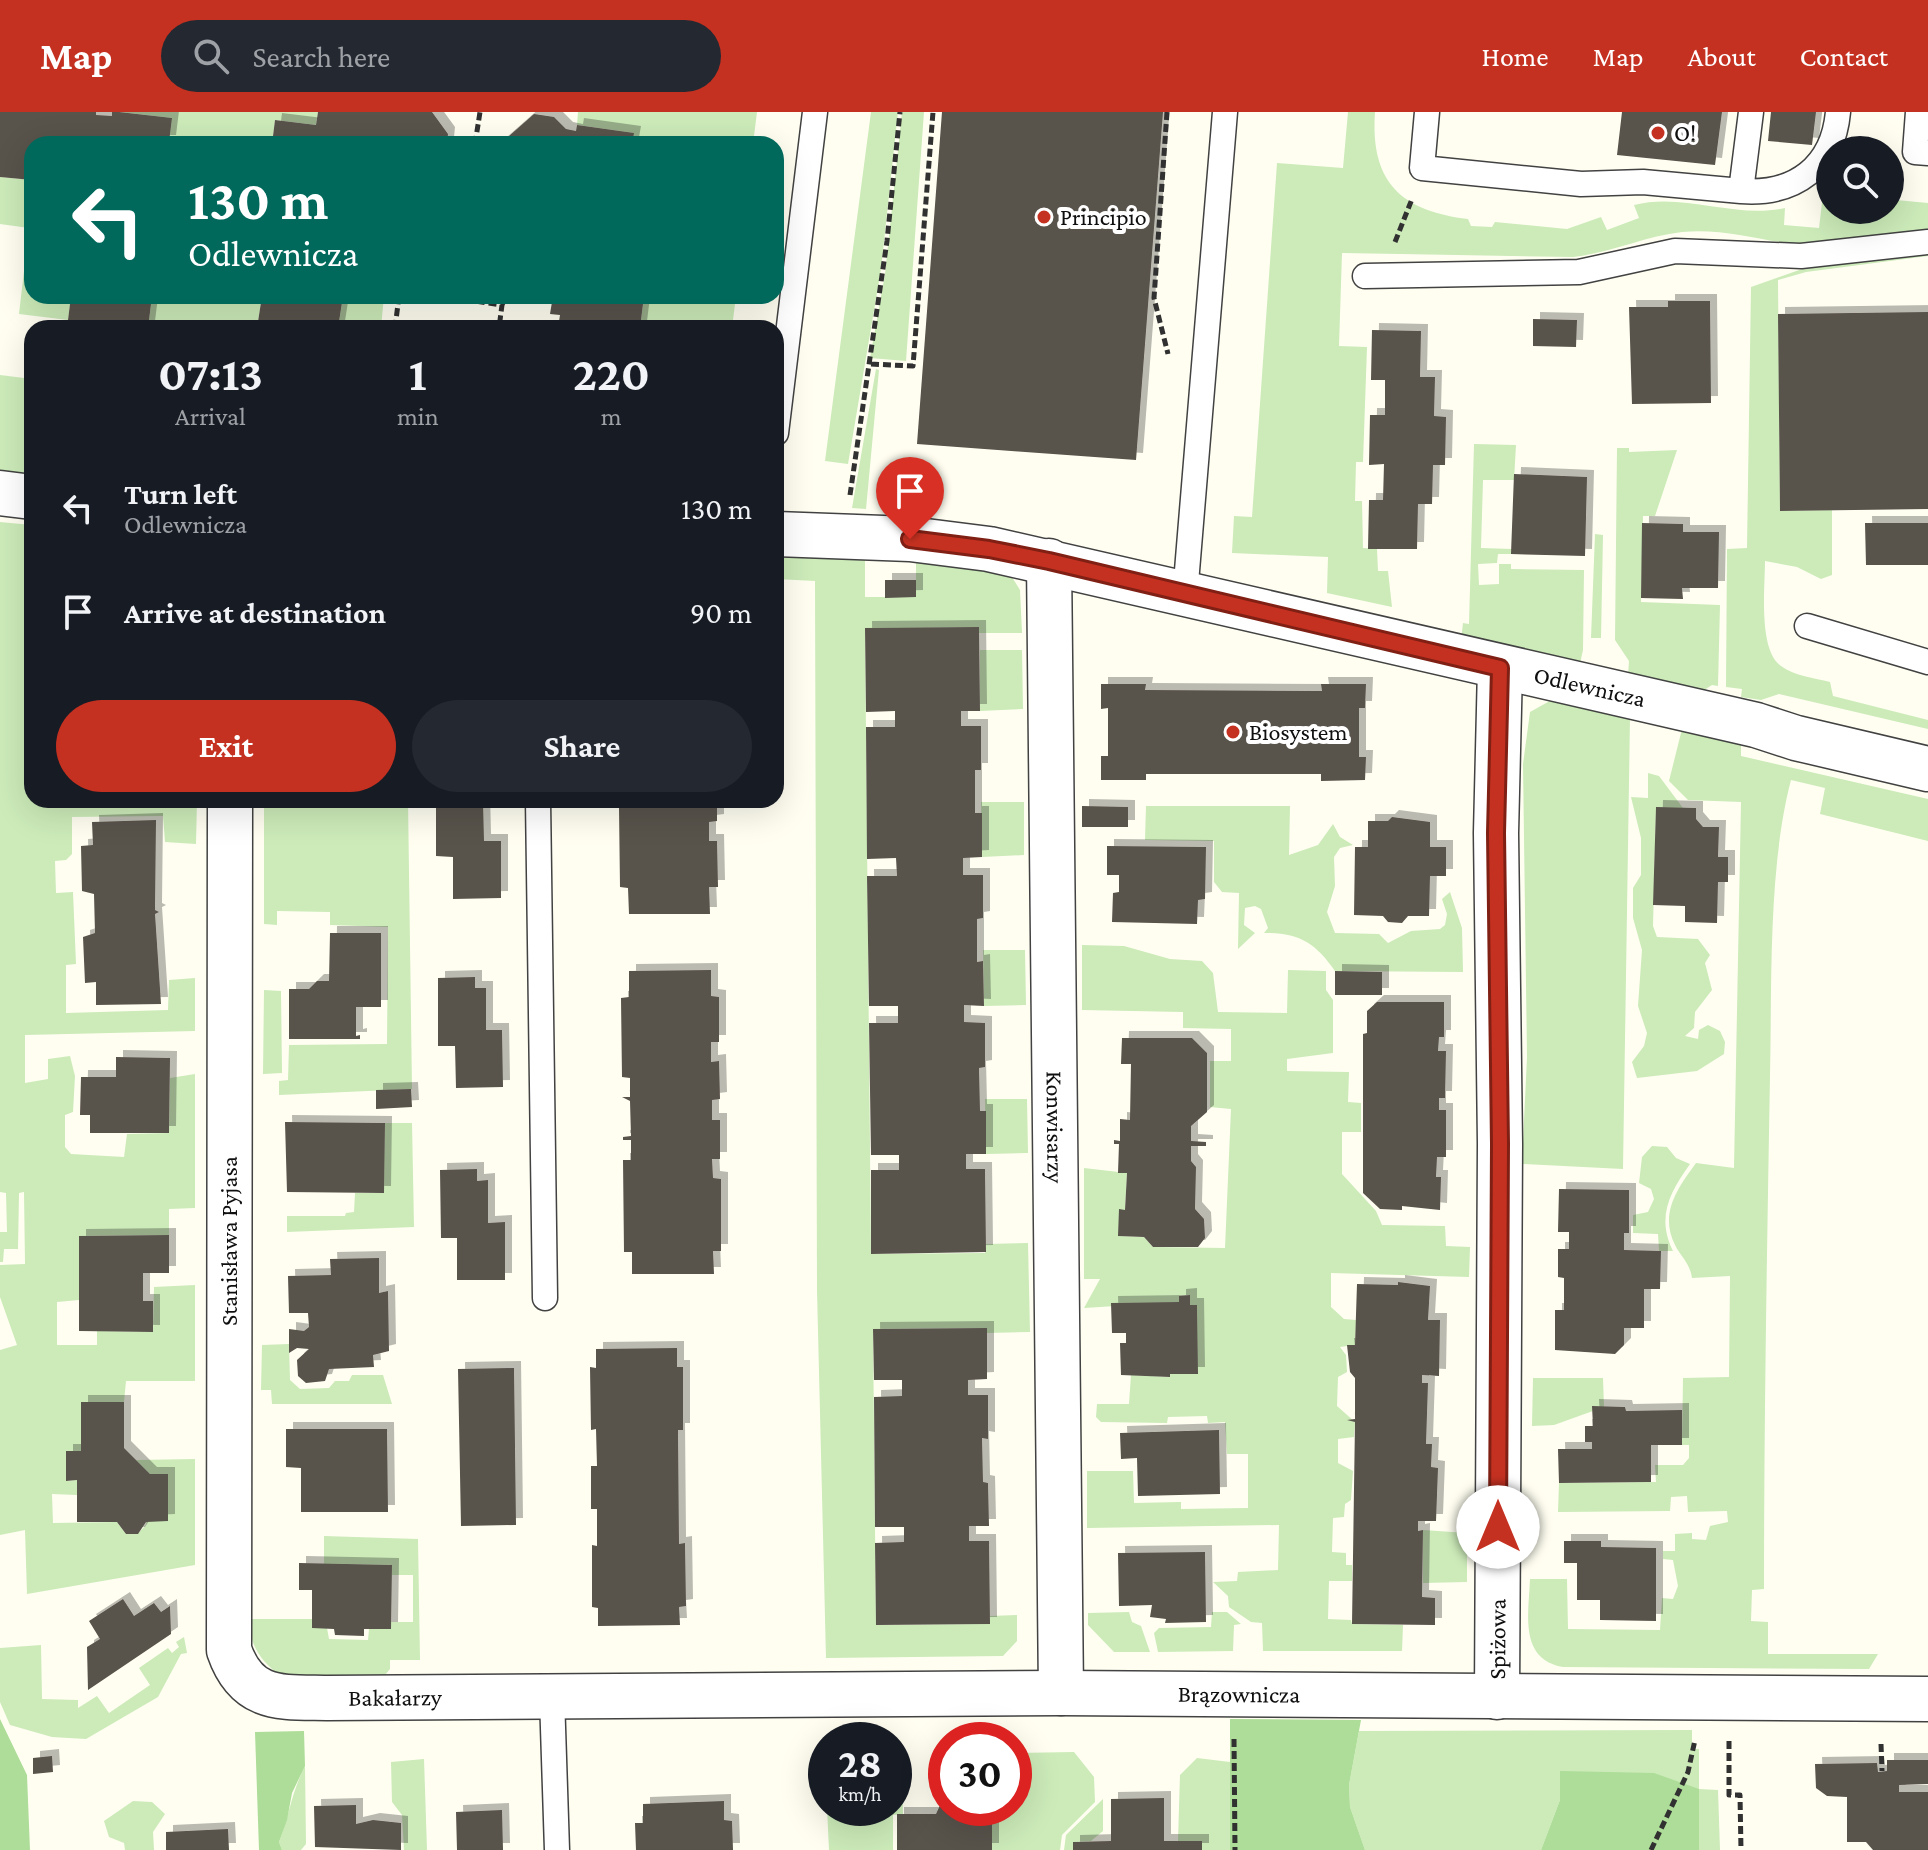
<!DOCTYPE html>
<html lang="en">
<head>
<meta charset="utf-8">
<style>
	body { margin:0; font-family:"Crimson Pro",serif; background:#242831; color:#f1f3f6; height:100vh; display:flex; flex-direction:column; font-size:30px; white-space:nowrap }
	* { box-sizing:border-box; margin:0 }
	p { font-size:26px; color:#9ea1a6 }
	.icon { flex:none; width:44px; height:44px; fill:none; stroke:currentColor; stroke-width:2; stroke-linecap:round; stroke-linejoin:round }
	.map { position:relative; flex:1; overflow:hidden }
	.sheet { position:absolute; left:24px; top:208px; width:760px; height:488px; display:flex; flex-direction:column; background:#171b24; border-radius:24px; box-shadow:0 8px 32px #0002 }
	.sheet>* { flex:none }
	.banner { position:absolute; left:24px; top:24px; width:760px; height:168px; border-radius:24px; box-shadow:0 8px 32px #0002; background:#00695c; color:#fff; overflow:hidden }
	.tools { position:absolute; left:1816px; top:24px; display:grid; gap:16px }
	.tools a { display:grid; place-items:center; width:88px; height:88px; border-radius:50%; background:#171b24; box-shadow:0 8px 32px #0002; font-size:40px }
	.speed { position:absolute; left:808px; top:1610px; display:flex; gap:16px; font-size:40px; font-weight:700; text-align:center }
	.speed>* { display:grid; place-content:center; width:104px; height:104px; border-radius:50%; background:#171b24; box-shadow:0 8px 32px #0002; line-height:1 }
	.speed small { font-size:20px; font-weight:400 }
	.speed .limit { border:12px solid #d22; background:#fff; color:#111 }
	.pin { position:absolute; display:grid; place-items:center; width:68px; height:68px; color:#fff; margin:-82px -34px; border-radius:50% 50% 50% 0; rotate:-45deg; box-shadow:0 0 8px #0007 }
	.pin .icon { rotate:45deg }
	.me { position:absolute; width:88px; margin:-44px; rotate:0deg; stroke-linejoin:round; filter:drop-shadow(0 0 6px #0008) }
	.turn { display:flex; align-items:center; gap:28px; height:168px; padding:0 32px; font-size:36px }
	.turn .icon { width:104px; height:104px; stroke-width:2.5 }
	.turn b { display:block; font-size:56px; line-height:68px }
	.eta { display:flex; justify-content:space-evenly; align-items:center; height:136px; text-align:center }
	.eta b { font-size:48px; font-weight:700; line-height:56px }
	.cta { display:flex; gap:16px; margin-top:auto; padding:16px 32px }
	.cta a { flex:1; height:92px; border-radius:48px; background:#c53121; color:#fff; font-size:32px; font-weight:700; line-height:92px; text-align:center }
	.cta a+a { background:#242831; color:#f1f3f6 }
	ul { padding:0; list-style:none }
	li { display:flex; align-items:center; gap:24px; height:104px; padding:0 32px }
	li div { flex:1 }
	li b { display:block; font-size:30px }
	li em { font-style:normal }
	header { display:flex; align-items:center; gap:48px; box-sizing:border-box; height:112px; padding:0 40px; background:#c53121; color:#fff }
	header strong { font-size:38px }
	nav { display:flex; gap:44px; margin-inline-start:auto; font-size:28px }
	.search { width:560px; height:72px; background:#242831; display:flex; align-items:center; gap:20px; box-sizing:border-box; padding:0 28px; border-radius:44px; color:#9ea1a6; font-size:30px }
	.map>svg:first-child { display:block }
</style>
</head>
<body>
<header>
<strong>Map</strong>
<div class="search"><svg class="icon" aria-label="search" viewBox="0 0 24 24"><circle cx="10" cy="10" r="6"/><path d="M15 15l6 6"/></svg>Search here</div>
<nav><a>Home</a><a>Map</a><a>About</a><a>Contact</a></nav>
</header>
<div class="map">
<svg width="1928" height="1738" viewBox="0 0 1928 1738">
	<defs>
		<filter id="shadow"><feDropShadow dx="7" dy="-7" stdDeviation="0" flood-color="#0004"/></filter>
	</defs>
	<rect width="100%" height="100%" fill="#fffef1"/>
	<path fill="#ccebb9" d="M119,0h199l-2,13 -41,-5 -3,24h-108l5,-2 2,-24z
		M578,0h179l-4,32h-121l1,-11 -56,-8z
		M871,0h27l-17,157 -33,195 -23,-3z
		M902,0h22l-18,249 -36,-3 15,-84z
		M1348,0h27c-5,70 26,99 93,107l3,7 21,1 3,-5 72,7 34,-12 6,13 32,-12 -5,-13c49,-13 101,14 151,3l-1,17 35,3 5,-42 6,-7v31h60v-48l8,1 -2,37 32,3v28c-44,6 -92,19 -135,13 -37,-5 -73,-16 -111,-12 -37,4 -71,21 -109,25l-231,-4 -3,93 28,1 -4,115h-7l-1,39h7l1,47 14,1 1,22h10l4,36 -65,-14 1,-36 -96,-4 2,-37 18,1 25,-354 66,5z
		M0,65l32,3v116h39l-3,24 -49,-6 10,-86 -29,-4z
		M1928,141v3l-122,16 -28,8 2,231 52,-1v65l-11,4 -24,-12 -32,-6c0,27 -7,89 16,105 14,10 33,12 49,16l3,14 95,24v9l-149,-35 -18,6 -20,-3 1,-8 -16,-2 1,-138 20,-1 4,-261 51,-18z
		M152,184h110l-5,32h-109z
		M343,184h41l-3,32h-43z
		M644,184h92l-4,32h-92z
		M876,257l3,1 -13,139 -14,-1z
		M0,263l32,4 -5,57 5,1v39l-32,-3z
		M1474,332l42,1 -2,35h-31l-2,68 31,1 -1,5h-13l-1,9 -19,1 1,21 20,-1v-20h12v5l73,1 -1,80 -4,18 -118,-28 2,-17 6,1z
		M1617,336h12v4l48,-2 -22,66h-12l-2,86 79,3 -2,81 -6,-1 -11,7 -73,-16 1,-15 -14,-21z
		M0,410l32,3v275h165l-1,44 -31,-2 -2,-26 -91,1v37l-6,6 -11,1 1,32 17,-1 3,72 -10,1v48l102,-3 1,-30 26,-2v53l-170,4v48l23,-4v-20l22,-3 5,20 -2,36 -8,3v32l6,7 53,3 3,-23 42,-1 1,-55 25,-4v134l-26,1v26l-90,1v64l-22,2v43h40v-14l56,1 1,-45 41,-2v96h-69l-2,21h-43v49l-15,1 1,29 10,-1v15l-25,-1 1,29 64,-1 9,12h11l9,-9 4,-51 -14,-14 59,-1v106l-168,29 -2,-64 -25,5v-185l17,-5 -17,-48v-32l25,-1 -1,-72 -5,1 -1,56h-14l-1,13h-3v-30h7l-1,-39 -6,-1z
		M1595,422l8,1 -2,103h-10z
		M776,443l89,4v38h51v-36l94,13 10,16 2,43h-43v-6l-114,2 6,625 114,-1 1,-9 42,-1 2,89 -43,1 -2,-5 -112,1 3,296 113,-1 1,-8 27,-1v26l-14,15 -177,2 -9,-368 -2,-709 -39,-2z
		M980,538h42l1,59 -43,2z
		M1555,586l75,19 -7,452 -101,-5 5,-107 -4,-293 7,-52z
		M1682,617l59,13v14l187,43v42l-108,-27 5,-26 -34,-8c-23,87 -19,205 -21,295 -3,172 -6,343 -6,514l-12,1 -1,31 17,1v32h110l-9,15 -306,-2c-45,-8 -34,-55 -33,-88h37l1,50 92,1 2,-32 11,1 5,-13 -5,-26 -10,-1v-8h12v-17l17,-1v6l14,1 4,-14 18,-4 -1,-11 -39,1 -1,-16 -16,1 -1,14 -112,1 1,-29 97,-1 -1,-17h28l6,-7v-13h-7l1,-67 46,-1 1,-101 -38,2c-2,-15 -11,-21 -17,-33 -16,-32 3,-57 21,-82l38,5 7,-366 -53,-2 -19,-19z
		M1648,661l11,3 24,32h-27l-3,118 4,11 41,2 12,16 -5,8 7,27 -17,22 -1,16 -9,8 13,3 1,-9 9,-5 12,6 5,11 -1,12 -27,17 -60,7 -5,-16 12,-16 3,-13 -9,-27 4,-56 -9,-32v-30l8,-13v-37l-10,-41 17,1z
		M264,688h144l4,289 -133,6v-14l9,-1 1,-35 98,-1 1,-117 -58,-2v-13l-53,-1v14l-13,-1z
		M981,690h43v53l-42,2z
		M1146,694h144l-1,49 29,-10 15,-21 7,13 13,8 -13,3 -6,9 1,29 -8,26 8,21 44,1 9,9 23,-12 29,-2 5,-4 2,-11 -5,-15 8,-7 12,36 1,44 -128,-1c-19,-28 -37,-39 -71,-38l4,-5 -7,-19 -6,-3 -10,2 -1,17 11,8 -17,16 1,-56 -17,-1 -8,-10v-41l-69,-1z
		M1082,833l42,1 46,13 32,2 11,12 5,39 69,1 1,-43 38,1v19l7,10v53l-46,6v12l62,1 -1,30 13,1v29h-19v42l34,37 6,14 63,1 1,20 24,1 -1,30 -138,-4v34l13,12 12,1 -1,25 -15,2 6,8 1,17 -9,5 -1,29 18,16 -1,15 -16,2v24l15,8 -2,29 -6,4 -1,13 -11,1 -1,34 14,1v12h6v16h-23l-1,38 23,1 1,4 51,1 -1,26h-139l-1,-28 -11,-1 -22,-15 -1,-11 -15,-14 24,-1 1,-9 40,-2 1,-45 -192,3v-57h46l1,32 47,-1v7l67,-1v-54h-21l-2,-32 -17,1 -1,-7 -39,1 -1,6 -66,-1 -5,-5 1,-13h32l2,-29 39,2v-3l27,-1 -1,-68h-6v-10l-11,1v6l-95,6 16,-29h-16v-111l43,5 -2,37h-6v26l25,1 9,10 72,1 6,-139 -21,-2v-46h21v-32l-48,-1v-16l-101,-2z
		M983,838h42l1,55 -42,1z
		M264,878l17,1 1,82 -19,1z
		M985,987h42l1,54 -42,1z
		M385,1011h27l2,104 -127,5v-16h58l1,-3 8,-1 1,-19h28z
		M1652,1034l15,1 9,11 14,6c-20,28 -34,53 -17,87h-14l-1,-17 -25,-1v-18l15,-3 6,-13 -3,-10 -12,-6 3,-26z
		M289,1232l1,36 10,9 29,-1 6,-7h14l3,-6h31l9,29h-120l-1,-14h-10l1,-45z
		M1533,1266h70l1,29 -50,18 -22,1z
		M1423,1418l44,3v49l-44,1z
		M324,1424l94,3 2,121h-30v9l-10,12 -98,-4c-22,-16 -33,-32 -32,-58h62v9h15l2,11 39,1 1,-11h22v-7h22v-47h-21v-10l-68,-1z
		M1129,1500l3,10 9,4 9,26h-36l-26,-27v-12z
		M1212,1500h15l14,12 -7,1 -1,26 -75,1 -4,-19 5,-5 52,-1z
		M184,1525l3,16 -6,1 -23,43 -72,42 -34,-2 -42,-12 -10,-23v-54l41,-3 1,54 36,1v8l19,-12 12,17 41,-28 -11,-17 29,-20 4,5 7,-6 -3,-5z
		M1692,1618v19h7v40l19,1 2,60h-21v-61l-139,11 -19,50h-176l-15,-43 -1,-22 10,-54z
		M1074,1640l20,25 1,25 -33,33 -2,15h-68v-42h22v-55z
		M1197,1646l33,4v88h-28v-9h-24l2,-66z
		M424,1647l3,91h-23l-2,-35 -10,-13 -1,-40z
		M305,1654l1,78 -5,6h-19l-3,-8c10,-26 13,-51 26,-76z
		M902,1659l1,43 -10,1v35h-64l-2,-42h67v-36z
		M1103,1687v32l-12,10 -18,1v8h-9l2,-15z
		M133,1689l19,1 13,12 -12,18 1,18h-29l-1,-7 -15,-6 -5,-16z"/>
	<path fill="#addd98" d="M0,1607l27,56 3,75h-30z
		M1230,1607l131,1 -12,65 1,22 15,43h-135z
		M304,1619l1,35 -13,27 -5,27 -8,22 3,8h-23l-4,-118z
		M1560,1659l94,2 45,16v61h-158l19,-50z"/>
	<path fill="#58524b" filter="url(#shadow)" d="M0,0h96v3l16,1v-4h7l53,6 -3,24 -137,2v36l-32,-3z
		M318,0h114l16,22 -1,10h-175l3,-24 41,5z
		M942,0h221l-27,348 -219,-16z
		M1622,0h100l-7,53 -98,-10z
		M1771,0h45l-4,33 -44,-4z
		M534,2l20,3 12,12 10,2 1,-6 57,8 -2,11h-132z
		M71,184h81l-4,32h-81z
		M262,184h81l-5,32h-81z
		M553,184h91l-4,32h-82l2,-13 -10,-1z
		M1668,189h42l1,102 -79,1 -3,-97h39z
		M1928,200v197l-148,2 -2,-197z
		M1533,207l44,1 -1,27 -43,-1z
		M1372,218l49,1 -1,46h15l-1,39 12,1 -1,48h-12l-1,39h-14l-1,45h-49l1,-49h14l1,-36 -15,1 1,-50h15v-35h-14z
		M1514,362l73,3 -2,79 -74,-2z
		M1642,411l41,1v8h36l-1,56h-36l1,11 -42,-1z
		M1865,411h63v42h-62z
		M885,468h31v17l-31,1z
		M979,515l1,84h-19v15h20v44h-6v43h7v44l-19,1v17h20v43l-6,1v43l6,-1 1,45 -20,-1v17l21,1v44l-6,1 1,43h6v43h-20v15h19l1,83 -115,2v-84h28v-15h-28l-2,-132h29v-17h-29l-2,-130h30l-1,-18 -29,1 -1,-132h29v-16l-29,1 -1,-84z
		M1101,572h45l-1,6 177,1 -1,-7h45l-1,24h-6v49h7l-1,23 -44,1v-7h-175v6h-45v-24h7v-48l-7,1z
		M436,688h47l1,41h17v57l-48,1v-42l-17,-1z
		M627,688h90v21l-8,1v19h8l1,46h-9l1,27h-81l-1,-26 -8,-1 -1,-79 8,-1z
		M1082,694l46,1v20h-46z
		M1656,695l40,1v11l7,8h16l-1,30h10v25h-10l-1,41 -32,-1v-16l-32,-1z
		M1392,705l38,5v25h16v29h-16l-1,40h-21l-6,7 -14,-1 -5,-6 -29,-1 1,-68h13v-26h20z
		M156,708l-1,90 4,2 -4,2 6,90 -65,1v-23l-11,1 -2,-46 12,-4 -1,-39 -12,-3 -1,-45 12,-1 -1,-23z
		M1107,734l99,1 -1,52 -7,1 -1,24 -85,-2 1,-29 6,-1v-17h-12z
		M330,821h51v74h-25v29l4,-1v4h-71v-50h20l8,-8h12z
		M711,858v26l8,1v45h-8v20l8,-1 1,38 -8,1v20h8v39h-8l1,19 8,1v72h-8l1,23h-82v-22h-8l-1,-92h8v-20h-8v-3l8,-1 -1,-35 -8,-4h8v-19l-8,-1 -1,-79 8,-1v-26z
		M1335,859l47,1v23h-47z
		M475,865v11h11v42h16l1,57 -47,1 -1,-42h-17v-68z
		M1377,890h67v35h-5l-1,14h8l-1,47h-6v12h7v47h-9l-1,20h5l-1,33 -38,-4v4l-22,-1 -17,-16v-159l4,-1v-22z
		M1122,926h70l15,15v59l-16,14v15l15,1v4h-15v15l5,6 -1,42 9,10 1,19 -7,9h-45l-9,-10 -26,-1 1,-27 6,1 2,-37h-9l1,-29h-5v-4l6,1v-22l10,1 1,-56h-10z
		M116,945l54,1 -1,75h-79v-18h-10l1,-38h35z
		M411,977l1,18 -36,2v-19z
		M285,1010l100,1 -1,70 -97,-1z
		M477,1057v12l11,-1v43l17,-1v58h-48v-42h-16l-1,-68z
		M1559,1077l70,1v43h-5v17l37,1 -1,38h-16v39h-20v17l-9,9 -60,-4v-40h9v-32l-6,-1v-28h11v-17h-11z
		M169,1123v38h-26v28h10v31l-74,-1v-95z
		M379,1146v35l9,-2 1,60 -16,4 1,12 -45,2 -4,12 -19,2 -8,-7 -1,-16 12,-11 -12,-1 -8,5v-24l15,2 5,-4 -1,-14h-19l-1,-37 43,-1 -1,-16z
		M1398,1170l32,4 -2,34h12l-1,56 -17,-1v8h6l-2,61h6l-1,23 7,1 -2,53h-18v10l5,-1 -1,67 13,1v27l-83,-1 3,-202 -8,-2 8,-1v-41l-5,-6 -3,-27h8l2,-61 41,1z
		M1190,1183v10h7l1,69h-28v3l-49,-2 -1,-32h6v-10h-14l-1,-30 68,-1v-6z
		M987,1216v51l-19,1v15h20v44l-6,-1 1,44 5,1 1,43h-20v15h20l1,83 -114,1 -1,-82 29,-1v-15h-29l-1,-130 28,-1v-16h-28l-1,-51z
		M677,1236v19h6v63h-5l1,114 6,-1 1,63 -7,1 1,18 -82,1v-18l-6,-1v-62l5,1v-37h-6v-43h6l-1,-37 -5,1 -1,-63 6,1v-19z
		M514,1256l2,157 -55,1 -3,-157z
		M81,1290h43v46l26,26h18v47l-22,1 -8,12h-12l-9,-12h-40v-42l-11,1v-30h15z
		M1592,1294l33,1 1,4 56,-1v35h-31v37l-92,1 -1,-34h34v-7h-7v-16h8z
		M286,1317h101l1,83h-87v-44l-15,-1z
		M1219,1318l1,64 -82,2 -1,-38 -16,1 -1,-26z
		M1564,1429h37v6l55,1v73l-56,-1v-20h-23v-37h-13z
		M1205,1440l1,70 -41,1 1,-4 -16,-2 2,-12 -33,1 -1,-53z
		M299,1451l93,2 -1,64h-27v7l-29,-1 -1,-6 -22,-1v-38h-13z
		M123,1487l11,17 20,-13 7,9 9,-6 1,28 -83,56 -1,-43 13,-8 -11,-18z
		M52,1644l1,16 -20,2v-16z
		M1887,1648h41v24l-29,1v7h29v58h-55l-7,-8h-19v-45l-20,-1 -11,-8 -1,-24 62,-1 1,9 9,-1z
		M946,1680v16h41v5h5v37h-95v-36h39z
		M1164,1686v43h38v9h-129v-8l38,-1v-42z
		M724,1689v19l8,1 1,29h-97l-1,-27h8v-19z
		M356,1693v19l17,-4 28,3v27l-86,-3 -1,-41z
		M502,1698l1,40h-46l-1,-38z
		M228,1717l1,21h-63v-18z"/>
	<g fill="none" stroke-linecap="round" stroke-linejoin="round">
		<g stroke="#424242" stroke-width="27">
			<path id="service" d="M1427,0l-5,56 159,16 62,-2 98,9 10,-79
				M1918,0l-3,40 13,1
				M1741,79c54,4 92,-24 97,-79
				M1365,164l214,-4 96,-21 126,5 127,-14
				M776,321l39,-321
				M1185,483l40,-483
				M1807,514l121,36
				M538,688l7,498
				M552,1585l5,153"/>
		</g>
		<g stroke="#424242" stroke-width="47">
			<g id="minor">
				<path d="M0,381l32,4"/>
				<path id="s1" d="M776,422l134,5 79,10 767,176 40,13 132,31"/>
				<path id="s2" d="M1049,449l12,1132"/>
				<path id="s3" d="M230,688l-1,850c18,52 52,47 98,48l734,-5 867,6"/>
				<path id="s4" d="M1497,1585l3,-553 -4,-311 4,-165"/>
			</g>
		</g>
		<path stroke="#313131" stroke-width="5" stroke-dasharray="8 4" stroke-linecap="butt" d="M1167,0l-13,186 14,56
			M475,32l5,-32
			M1395,130l17,-43
			M436,184l17,1
			M453,186l49,7 -3,23
			M502,193l4,-9
			M395,216l4,-32
			M871,252l42,2 20,-254
			M850,383l37,-254 13,-129
			M1234,1627l1,111
			M1729,1629v54h11l1,55
			M1881,1632l1,27
			M1651,1738l37,-78 7,-32"/>
		<use href="#service" stroke="#fff" stroke-width="24"/>
		<use href="#minor" stroke="#fff" stroke-width="44"/>
	</g>
	<g fill="none" stroke-linecap="round" stroke-linejoin="round">
		<g stroke="#802015" stroke-width="20">
			<path id="route" d="M910,427l79,10 60,12 451,107 -4,165 4,311 -2,383"/>
		</g>
		<use href="#route" stroke="#c53121" stroke-width="14"/>
	</g>
	<g fill="#c53121" stroke="#fff" stroke-width="3">
		<circle cx="1658" cy="21" r="8"/>
		<circle cx="1044" cy="105" r="8"/>
		<circle cx="1233" cy="620" r="8"/>
	</g>
	<g text-anchor="middle" stroke-width="8" stroke-linejoin="round" paint-order="stroke">
		<g font-size="24" fill="#0f0f0f" stroke="#fff" text-anchor="start">
			<text x="1674" y="29">O!</text>
			<text x="1060" y="113">Principio</text>
			<text x="1249" y="628">Biosystem</text>
		</g>
		<g font-size="24" fill="#0f0f0f" stroke="#fff">
			<text dy="8" stroke="none"><textPath href="#s1" startOffset="830">Odlewnicza</textPath></text>
			<text dy="8" stroke="none"><textPath href="#s2" startOffset="566">Konwisarzy</textPath></text>
			<text transform="translate(229 1129) rotate(-90)" y="8">Stanisława Pyjasa</text>
			<text dy="8" stroke="none"><textPath href="#s4" startOffset="58">Spiżowa</textPath></text>
			<text dy="8" stroke="none"><textPath href="#s3" startOffset="1882">Brązownicza</textPath></text>
			<text dy="8" stroke="none"><textPath href="#s3" startOffset="1038">Bakałarzy</textPath></text>
		</g>
	</g>
</svg>
<div class="tools">
<a><svg class="icon" aria-label="search" viewBox="0 0 24 24"><circle cx="10" cy="10" r="6"/><path d="M15 15l6 6"/></svg></a>
</div>
<div class="speed"><div>28<small>km/h</small></div><div class="limit">30</div></div>
<div class="pin" style="left:910px;top:427px;background:#d93025"><svg class="icon" aria-label="arrive" viewBox="0 0 24 24"><path d="M6 21V4h12l-3 4 3 4H6"/></svg></div>
<svg class="me" style="left:1498px;top:1415px" viewBox="-20 -20 40 40"><circle r="19" fill="#fff"/><path d="M0-13L10 11 0 6-10 11z" fill="#c53121"/></svg>
<div class="banner">
<div class="turn"><svg class="icon" aria-label="left" viewBox="0 0 24 24"><path d="M17 20v-9H6M10 6l-5 5 5 5"/></svg><div><b>130 m</b>Odlewnicza</div></div>
</div>
<section class="sheet">
<div class="eta">
<div><b>07:13</b><p>Arrival</p></div>
<div><b>1</b><p>min</p></div>
<div><b>220</b><p>m</p></div>
</div>
<ul>
<li><svg class="icon" aria-label="left" viewBox="0 0 24 24"><path d="M17 20v-9H6M10 6l-5 5 5 5"/></svg><div><b>Turn left</b><p>Odlewnicza</p></div><em>130 m</em></li>
<li><svg class="icon" aria-label="arrive" viewBox="0 0 24 24"><path d="M6 21V4h12l-3 4 3 4H6"/></svg><div><b>Arrive at destination</b></div><em>90 m</em></li>
</ul>
<div class="cta"><a>Exit</a><a>Share</a></div>
</section>
</div>
</body>
</html>
